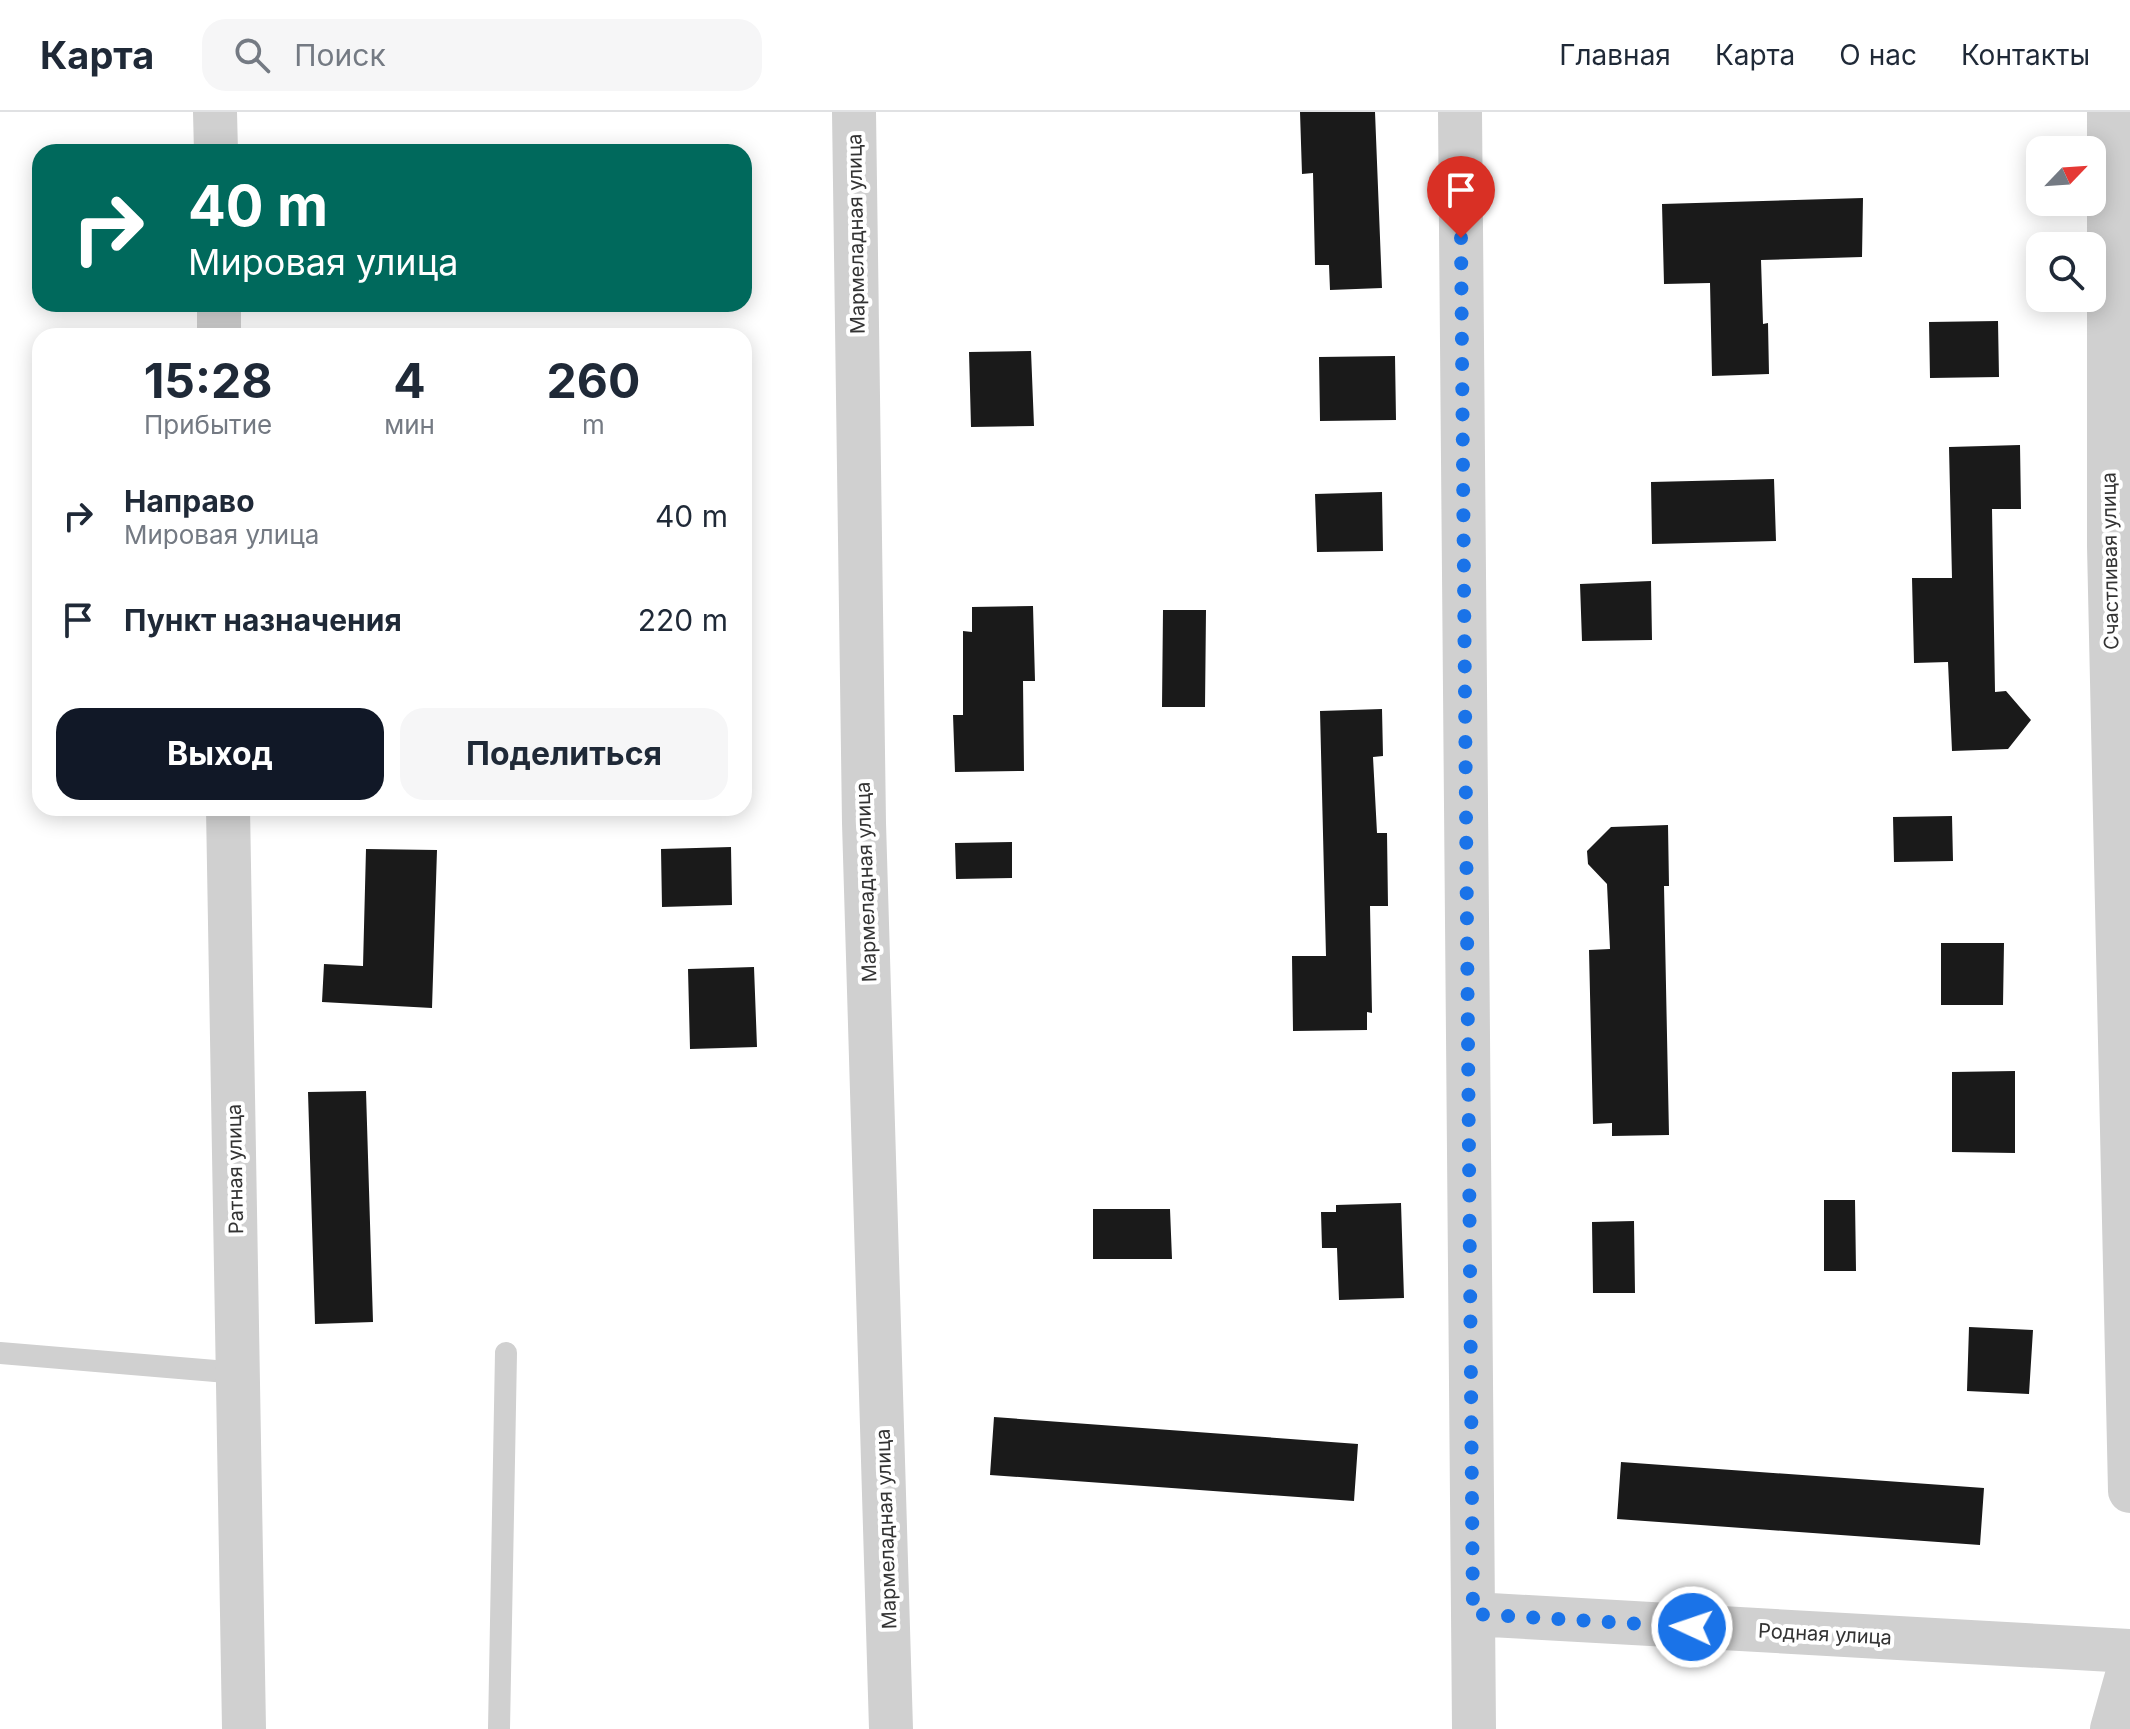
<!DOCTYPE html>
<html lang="ru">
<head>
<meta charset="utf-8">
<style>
	body { margin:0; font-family:Inter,sans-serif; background:#f6f6f7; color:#1f2937; height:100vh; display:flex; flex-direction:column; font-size:30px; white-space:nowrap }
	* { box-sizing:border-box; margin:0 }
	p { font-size:26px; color:#747a83 }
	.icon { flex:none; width:44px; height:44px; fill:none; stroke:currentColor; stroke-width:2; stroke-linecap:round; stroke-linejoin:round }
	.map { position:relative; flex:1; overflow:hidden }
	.drawer { position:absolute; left:32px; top:216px; width:720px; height:488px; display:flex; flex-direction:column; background:#fff; border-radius:24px; box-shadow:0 4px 20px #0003 }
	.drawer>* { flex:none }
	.banner { position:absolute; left:32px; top:32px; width:720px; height:168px; border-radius:24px; box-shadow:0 4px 20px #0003; background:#00695c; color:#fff; overflow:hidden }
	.needle { width:52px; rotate:65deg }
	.controls { position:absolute; left:2026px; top:24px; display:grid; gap:16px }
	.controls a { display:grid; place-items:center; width:80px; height:80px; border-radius:16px; background:#fff; box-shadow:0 4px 20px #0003; font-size:40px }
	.pin { position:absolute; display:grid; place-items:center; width:68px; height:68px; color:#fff; margin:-82px -34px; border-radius:50% 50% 50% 0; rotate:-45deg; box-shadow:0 0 8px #0007 }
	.pin .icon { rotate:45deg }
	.me { position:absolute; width:88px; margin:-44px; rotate:273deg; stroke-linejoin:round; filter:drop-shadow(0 0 6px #0008) }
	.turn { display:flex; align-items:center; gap:28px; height:168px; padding:0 24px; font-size:36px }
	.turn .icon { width:104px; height:104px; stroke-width:2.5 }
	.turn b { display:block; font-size:56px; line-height:68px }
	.eta { display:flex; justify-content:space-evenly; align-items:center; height:136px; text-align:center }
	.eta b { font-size:48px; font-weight:700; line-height:56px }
	.button { display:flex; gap:16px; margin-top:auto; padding:16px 24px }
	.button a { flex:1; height:92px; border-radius:24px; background:#111827; color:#fff; font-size:32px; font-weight:700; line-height:92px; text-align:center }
	.button a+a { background:#f6f6f7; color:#1f2937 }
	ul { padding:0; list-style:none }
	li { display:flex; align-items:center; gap:24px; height:104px; padding:0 24px }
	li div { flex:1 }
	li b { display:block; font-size:30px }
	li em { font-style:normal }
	header { display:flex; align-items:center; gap:48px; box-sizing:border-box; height:112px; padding:0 40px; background:#fff; border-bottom:2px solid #e0e1e3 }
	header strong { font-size:38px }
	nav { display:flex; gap:44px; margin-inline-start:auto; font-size:28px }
	.search { width:560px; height:72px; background:#f6f6f7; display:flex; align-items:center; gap:20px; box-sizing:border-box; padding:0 28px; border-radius:24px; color:#747a83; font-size:30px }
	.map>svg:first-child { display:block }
</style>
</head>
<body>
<header>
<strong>Карта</strong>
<div class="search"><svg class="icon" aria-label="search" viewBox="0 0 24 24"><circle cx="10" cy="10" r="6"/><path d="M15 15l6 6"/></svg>Поиск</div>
<nav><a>Главная</a><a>Карта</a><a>О нас</a><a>Контакты</a></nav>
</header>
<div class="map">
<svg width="2130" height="1617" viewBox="0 0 2130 1617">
	<rect width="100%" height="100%" fill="#fff"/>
	<path fill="#1a1a1a" d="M1300,0h75l7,176 -52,2 -1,-25h-14l-2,-92 -11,1z
		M1863,86l-1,59 -101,3 2,64 5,-1 1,51 -57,2 -2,-93 -46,1 -2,-80z
		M1998,209l1,56 -69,1 -1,-56z
		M1031,239l3,75 -63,1 -2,-75z
		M1395,244l1,64 -76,1 -1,-64z
		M2020,333l1,64h-29l3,183 11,-1 25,29 -23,29 -56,2 -4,-89 -34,1 -2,-85h40l-3,-131z
		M1774,367l2,62 -124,3 -1,-62z
		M1382,380l1,59 -66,1 -2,-58z
		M1651,469l1,59 -70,1 -2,-57z
		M1033,494l2,75h-12l1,90 -69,1 -2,-57h10v-84l9,1v-25z
		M1163,498h43l-1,97h-43z
		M1382,597l1,47 -10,1 4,76h10l1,73h-18l2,107 -5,-1v18l-74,1 -1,-75h34l-6,-245z
		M1952,704l1,45 -59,1 -1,-45z
		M1668,713l1,61h-5l5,249 -57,1v-13l-19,1 -4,-174 21,-1 -3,-65 -19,-20 -1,-13 24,-24z
		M1012,730v36l-56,1 -1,-36z
		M731,735l1,58 -70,2 -1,-58z
		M366,737l71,1 -5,158 -110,-6 2,-38 39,2z
		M1941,831h63l-1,62h-62z
		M754,855l3,80 -67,2 -2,-80z
		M2015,959v82l-63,-1v-80z
		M366,979l7,231 -58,2 -7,-232z
		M1824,1088h31l1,71h-32z
		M1401,1091l3,95 -65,2 -2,-52h-15l-1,-36h15v-7z
		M1093,1097h77l2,50h-79z
		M1634,1109l1,72h-42l-1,-71z
		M1969,1215l64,3 -4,64 -62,-3z
		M994,1305l364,27 -4,57 -364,-26z
		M1621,1350l363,26 -4,57 -363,-26z"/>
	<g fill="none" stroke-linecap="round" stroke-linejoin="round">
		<path stroke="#d0d0d0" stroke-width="22" d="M0,1241l239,20
			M499,1617l7,-376"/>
		<path stroke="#d0d0d0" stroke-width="44" d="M215,0l1,40
			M854,0l10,711 27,906
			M1460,0l14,1617
			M2109,0v434l21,945
			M219,192v32
			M228,696l16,921
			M1473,1502l657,37
			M2112,1617l18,-64"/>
	</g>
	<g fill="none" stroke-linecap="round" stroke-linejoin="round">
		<path stroke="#1a73e8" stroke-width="14" stroke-dasharray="0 25.2" d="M1461,126l12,1376 219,13"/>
	</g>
	<g text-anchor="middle" stroke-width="8" stroke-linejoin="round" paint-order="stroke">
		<g font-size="20" fill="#333" stroke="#fff">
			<text transform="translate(856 122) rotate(-91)" y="7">Мармеладная улица</text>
			<text transform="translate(2110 449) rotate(-91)" y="7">Счастливая улица</text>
			<text transform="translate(866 770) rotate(-92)" y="7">Мармеладная улица</text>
			<text transform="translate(235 1057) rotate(-91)" y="7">Ратная улица</text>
			<text transform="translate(886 1417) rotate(-92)" y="7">Мармеладная улица</text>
			<text transform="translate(1825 1522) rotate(3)" y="7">Родная улица</text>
		</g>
	</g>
</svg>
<div class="controls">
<a><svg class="needle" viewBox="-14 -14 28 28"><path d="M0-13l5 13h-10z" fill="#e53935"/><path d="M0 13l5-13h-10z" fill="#747a83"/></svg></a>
<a><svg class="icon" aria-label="search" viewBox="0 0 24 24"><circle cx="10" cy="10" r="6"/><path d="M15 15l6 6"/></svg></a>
</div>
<div class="pin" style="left:1461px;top:126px;background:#d93025"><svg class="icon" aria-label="arrive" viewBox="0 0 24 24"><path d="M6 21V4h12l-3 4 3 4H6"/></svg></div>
<svg class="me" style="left:1692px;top:1515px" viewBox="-20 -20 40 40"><circle r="17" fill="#1a73e8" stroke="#fff" stroke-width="3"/><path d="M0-11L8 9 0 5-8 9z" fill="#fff"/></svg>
<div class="banner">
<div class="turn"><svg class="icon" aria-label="right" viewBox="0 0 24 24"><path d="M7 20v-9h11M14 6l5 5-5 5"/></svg><div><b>40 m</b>Мировая улица</div></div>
</div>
<section class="drawer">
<div class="eta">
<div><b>15:28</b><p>Прибытие</p></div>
<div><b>4</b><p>мин</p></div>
<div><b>260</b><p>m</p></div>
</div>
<ul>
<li><svg class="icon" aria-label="right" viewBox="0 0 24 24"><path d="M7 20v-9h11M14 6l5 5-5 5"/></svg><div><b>Направо</b><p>Мировая улица</p></div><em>40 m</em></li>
<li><svg class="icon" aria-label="arrive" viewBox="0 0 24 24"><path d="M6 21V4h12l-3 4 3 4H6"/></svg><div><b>Пункт назначения</b></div><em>220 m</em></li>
</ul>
<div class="button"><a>Выход</a><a>Поделиться</a></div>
</section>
</div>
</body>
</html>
